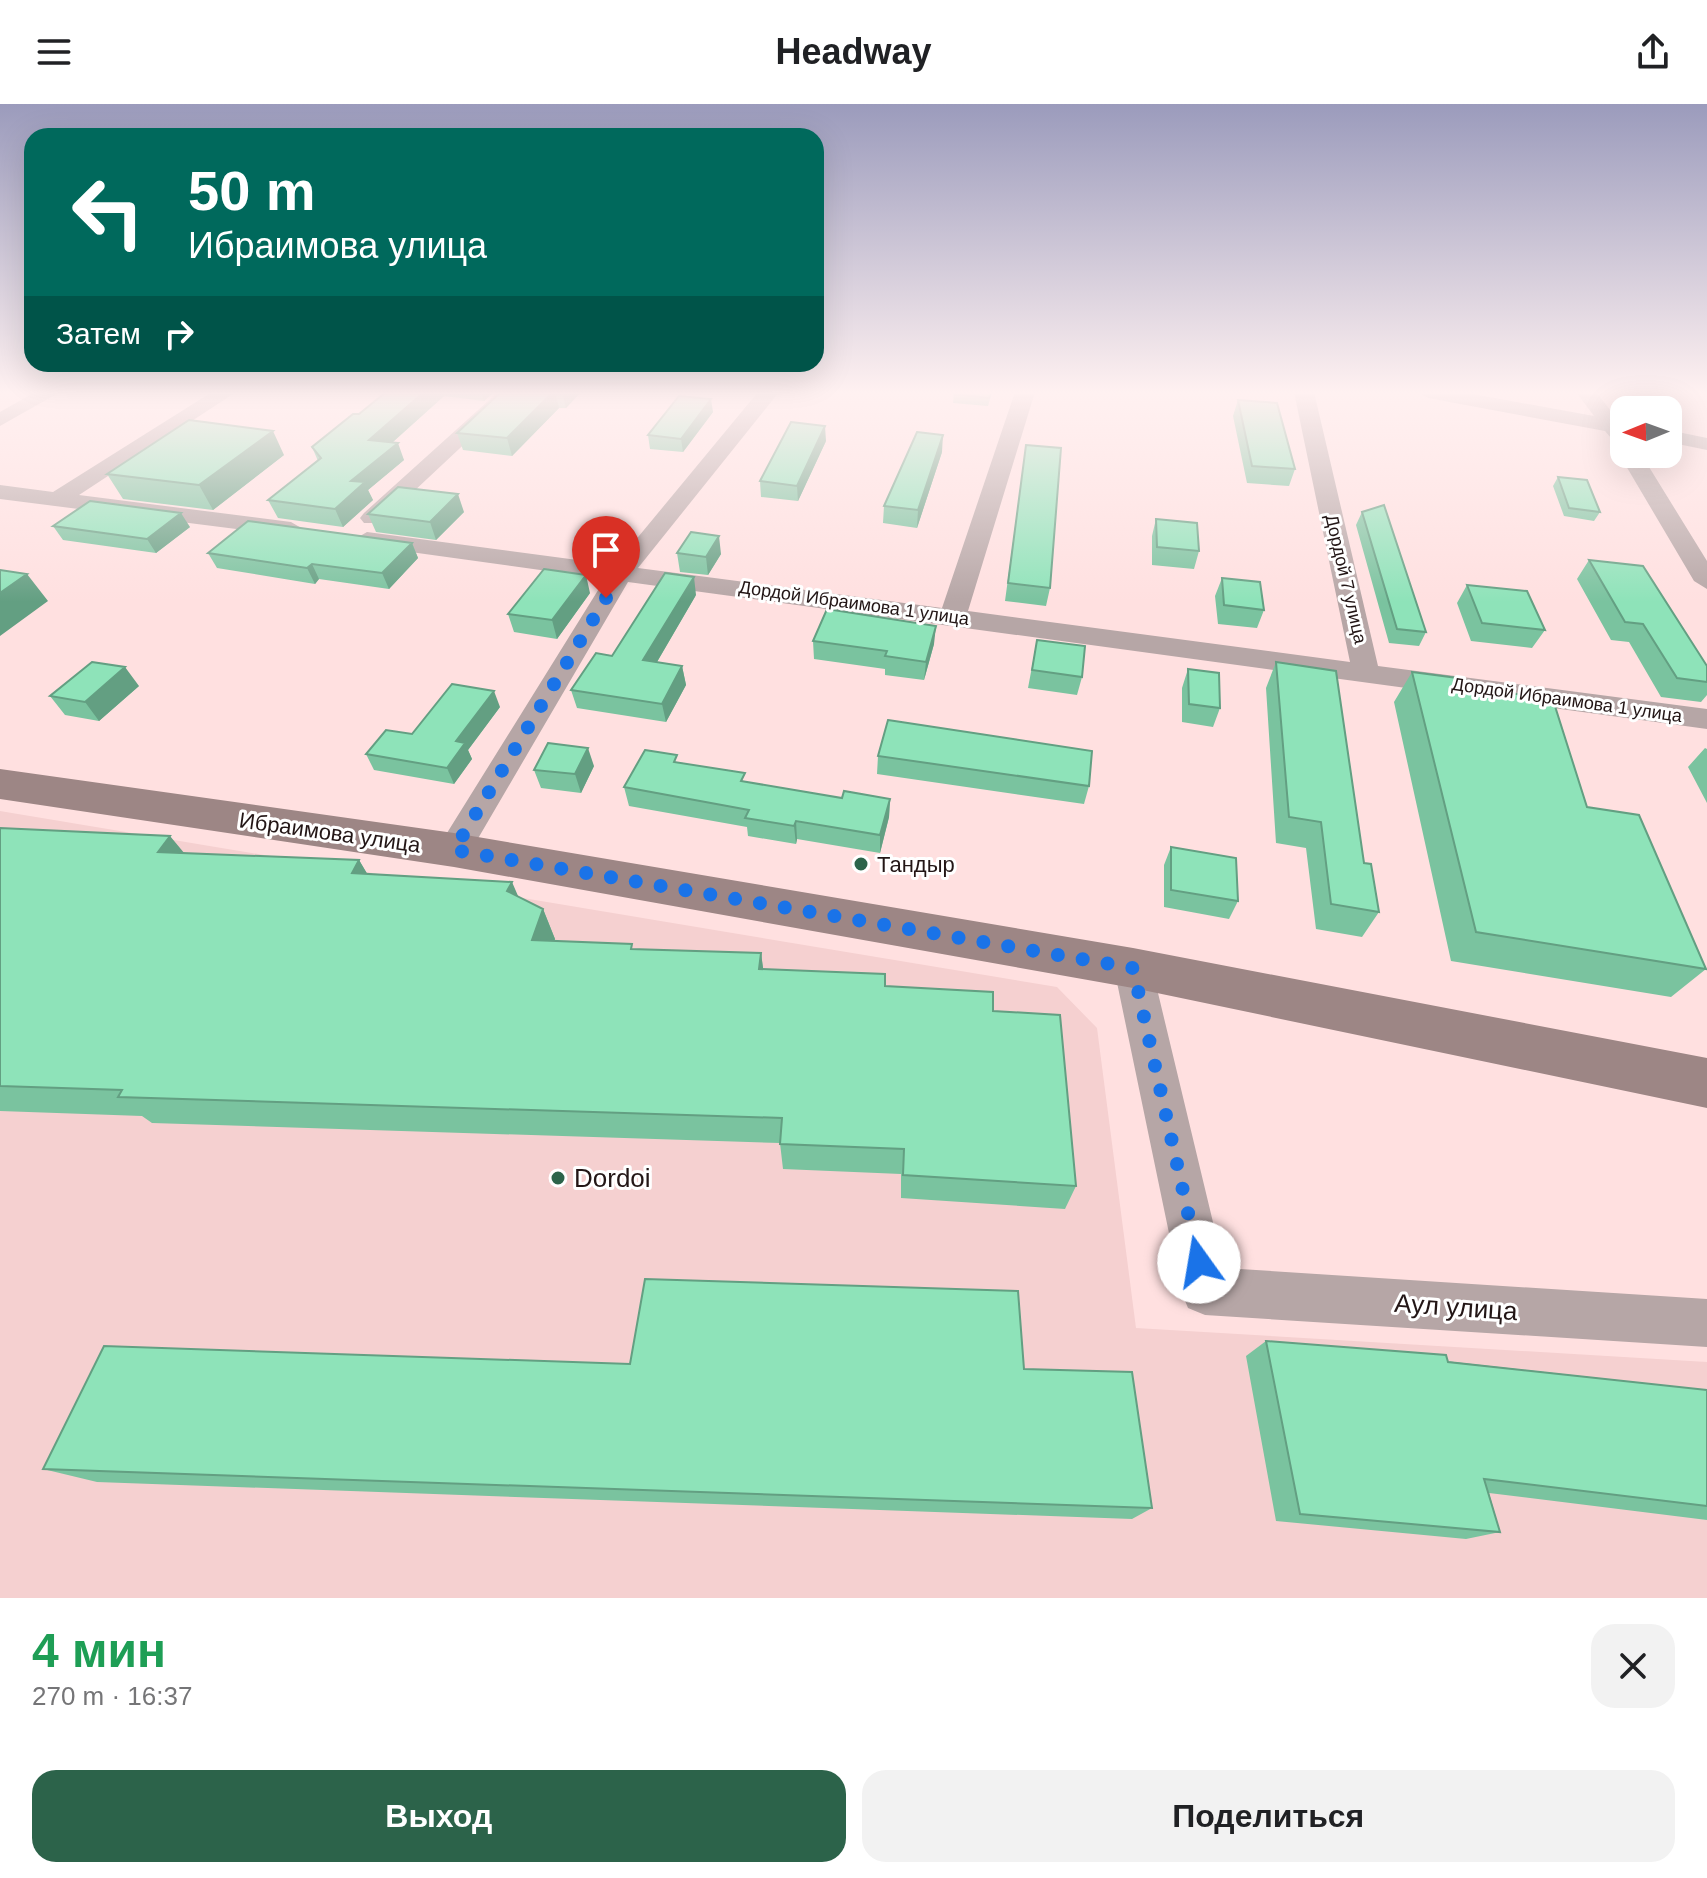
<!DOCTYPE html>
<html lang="ru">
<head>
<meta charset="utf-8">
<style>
	body { margin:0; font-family:Helvetica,sans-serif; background:#f2f2f2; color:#202124; height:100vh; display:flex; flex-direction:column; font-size:30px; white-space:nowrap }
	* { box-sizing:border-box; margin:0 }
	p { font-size:26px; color:#757577 }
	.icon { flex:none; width:44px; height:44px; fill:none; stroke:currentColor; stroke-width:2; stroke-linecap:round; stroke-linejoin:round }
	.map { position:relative; height:1494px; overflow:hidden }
	.drawer { display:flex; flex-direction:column; background:#fff; flex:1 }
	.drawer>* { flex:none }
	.banner { position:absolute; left:24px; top:24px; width:800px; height:244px; border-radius:24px; box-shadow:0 8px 32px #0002; background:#00695c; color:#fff; overflow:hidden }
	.needle { width:52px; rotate:269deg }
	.buttons { position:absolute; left:1610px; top:292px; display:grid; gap:16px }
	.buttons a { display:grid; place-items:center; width:72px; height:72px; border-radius:16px; background:#fff; box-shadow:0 8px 32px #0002; font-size:40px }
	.pin { position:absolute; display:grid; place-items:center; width:68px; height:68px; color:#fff; margin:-82px -34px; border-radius:50% 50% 50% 0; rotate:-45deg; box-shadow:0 0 8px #0007 }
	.pin .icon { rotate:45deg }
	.me { position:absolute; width:88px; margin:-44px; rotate:347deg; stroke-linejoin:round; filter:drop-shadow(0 0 6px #0008) }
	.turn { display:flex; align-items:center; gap:28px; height:168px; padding:0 32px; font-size:36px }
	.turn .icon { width:104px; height:104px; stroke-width:2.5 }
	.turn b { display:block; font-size:56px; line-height:68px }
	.then { display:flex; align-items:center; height:76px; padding:0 32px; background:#0003; gap:16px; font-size:30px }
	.round { display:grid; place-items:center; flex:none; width:84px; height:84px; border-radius:24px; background:#f2f2f2 }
	.overview { display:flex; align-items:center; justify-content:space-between; height:136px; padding:0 32px }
	h1 { font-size:48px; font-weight:800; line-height:60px; color:#1e9e55 }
	.button { display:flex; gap:16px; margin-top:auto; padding:16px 32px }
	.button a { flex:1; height:92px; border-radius:24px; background:#2c634a; color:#fff; font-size:32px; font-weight:800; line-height:92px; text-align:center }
	.button a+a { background:#f2f2f2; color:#202124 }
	header { display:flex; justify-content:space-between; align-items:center; height:104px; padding:0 32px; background:#fff; font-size:36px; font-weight:800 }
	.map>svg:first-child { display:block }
</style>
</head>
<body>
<header><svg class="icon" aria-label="menu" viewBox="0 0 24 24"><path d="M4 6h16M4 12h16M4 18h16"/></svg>Headway<svg class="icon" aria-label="share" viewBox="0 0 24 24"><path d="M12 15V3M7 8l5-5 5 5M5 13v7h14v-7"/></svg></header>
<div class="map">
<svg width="1707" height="1494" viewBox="0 0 1707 1494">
	<rect width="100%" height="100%" fill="#ffe0e0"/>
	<path fill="#f5d0d0" d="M0,707l1057,176 40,41 39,300 571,34v236h-1707z"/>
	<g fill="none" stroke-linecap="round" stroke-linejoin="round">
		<path fill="#b6a6a6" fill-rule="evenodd" d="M35,288h25l-60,34v-14z
			M212,288h24l-157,103 212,27 12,7 -4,5 -8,2 -291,-37v-14l53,7z
			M498,288h22l-140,131h-16l-4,-5 4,-5z
			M758,288h21l-141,176 304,40 73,-216h20l-67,219 382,51 -56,-270h20l64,274 329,43v20l-1079,-147 -162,277 -12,4 -12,-4 -5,-9 5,-9 163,-262 -238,-33 -12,-7 12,-7 248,33z
			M1418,288h44l132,24 -18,-24h20l23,29 5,1v17l-13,-1 -6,-7 -177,-33z
			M1668,326l39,8v12l-39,-8z
			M1622,345l2,5h17l66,107v28l-13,-8 -75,-127z
			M1133,848l13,5 6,11 72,300 483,31v48l-502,-32 -17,-7 -7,-17 -67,-323 6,-11z"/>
		<path fill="#9d8685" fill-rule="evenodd" d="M0,665l454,64 679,115 574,110v50l-574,-120 -679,-121 -454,-68z"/>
	</g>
	<path fill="#7ac39f" d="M386,288h108l-10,9 -40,-5 -51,46 11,18 -36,30 5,10 -30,27 -65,-9 -10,-18 50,-39 -6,-14 47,-33z
		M501,288h80l-15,16h-7l-47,48 -49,-6 -6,-17z
		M954,288h38l-4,14 -35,-3z
		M1238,296l57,69 -6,17 -42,-3 -14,-67z
		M713,308l-30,40 -33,-3 -2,-14z
		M826,337l-28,60 -37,-4 -1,-16z
		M1026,341l24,143 -4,18 -41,-5z
		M942,348l-25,76 -34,-5 1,-17z
		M284,351l-71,55 -90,-11 -16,-25z
		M1558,373l42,35 -6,9 -30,-5 -11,-30z
		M464,408l-28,28 -60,-8 -8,-18z
		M1362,408l64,120 -7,14 -30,-3 -33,-118z
		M1156,415l43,32 -5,18 -42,-4v-29z
		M53,422l137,1 -34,26 -93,-13z
		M412,439l6,15 -29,31 -70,-10 -4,5 -98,-16 -9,-15z
		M677,449l44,1 -13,21 -28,-3z
		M1589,456l118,106v29l-6,7 -40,-5 -32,-55 -18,-2 -34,-61z
		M1222,474l42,32 -7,18 -39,-4 -3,-28z
		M1467,481l78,45 -13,18 -61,-7 -14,-38z
		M590,489l-33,46 -43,-7 -6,-18z
		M696,491l-39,67 25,4 4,19 -20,37 -89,-14 -6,-18 41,-34z
		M1037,536l45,37 -5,18 -49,-7z
		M813,537l121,3 -10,36 -39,-5v-6l-71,-10z
		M1276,558l88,201 15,49 -17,25 -46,-8 -10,-81 -30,-5 -10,-155z
		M1188,565l32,39 -7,19 -31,-5v-34z
		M1412,568l55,14 120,121 119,162 -35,28 -220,-36 -57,-259z
		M139,582l-40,35 -34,-6 -15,-19z
		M500,603l-32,43 4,9 -18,25 -80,-14 -8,-16 46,-20z
		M1705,644l2,1v54l-19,-36z
		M878,652l211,30 -5,18 -207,-30z
		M678,658l68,20 96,16 48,1 -1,18 -9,36 -83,-14 -1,5 -48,-8 -1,-9 -118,-21 -5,-19z
		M594,662l-13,27 -40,-5 -7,-18z
		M0,724l185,25 174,7 8,14 151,23 25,12 12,30 -1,2 80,9 127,3 2,16 122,17 108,25 83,175 -11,23 -164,-11v-24l-118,-5 -3,-26 -628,-20 -10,-7 -142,-5z
		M1171,743l67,54 -9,18 -65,-12v-42z
		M1266,1237l441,49v130l-218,-27 11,39 -34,7 -190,-18 -30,-165z
		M630,1260l394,5 128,139 -20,11 -1035,-37 -54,-13z"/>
	<path fill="#639f82" d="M424,288h19l1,4 -68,61 -7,-17z
		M481,288h13l-10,9z
		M553,288h2l4,16 -47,48 -5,-18z
		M562,288h19l-15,16z
		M711,295l2,13 -30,40 -2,-13z
		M825,322l1,15 -28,60 -1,-15z
		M273,327l11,24 -71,55 -14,-25z
		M943,331l-1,17 -25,76 1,-18z
		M398,339l6,17 -36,30 5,10 -30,27 -8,-18 16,-28z
		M458,390l6,18 -28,28 -6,-18z
		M181,409l9,14 -34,26 -9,-14z
		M719,432l2,18 -13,21 -2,-18z
		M412,439l6,15 -29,31 -7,-16z
		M312,460l7,15 -4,5 -8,-16z
		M27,470l21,27 -48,35v-43z
		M586,471l4,18 -33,46 -5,-19z
		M694,473l2,18 -49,84 -4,-19z
		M936,522l-2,18 -10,36 2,-18z
		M682,562l4,19 -20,37 -4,-18z
		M125,563l14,19 -40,35 -14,-19z
		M494,587l6,16 -32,43 4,9 -18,25 -7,-16 9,-27z
		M588,644l6,18 -13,27 -6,-19z
		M890,695l-1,18 -9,36v-18z
		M796,717l1,18 -1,5 -2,-18z
		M170,732l25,30 -37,-14z
		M359,756l18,30 -25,-17z
		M512,778l13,30 -18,-21z
		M543,805l12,30 -10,30 -13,-29z
		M761,849l4,29 -6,-13z"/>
	<path fill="#8ee3b9" stroke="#639f82" stroke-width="2" d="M386,288h38l-55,48 29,3 -47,38 14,1 -30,27 -67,-9 53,-42 -9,-11 41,-33h6z
		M501,288h52l-46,46 -50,-5z
		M954,288h37l-2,6 -35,-4z
		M679,292l32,3 -30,40 -33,-4z
		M1238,296l39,3 18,66 -43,-3z
		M189,316l84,11 -74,54 -92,-11z
		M791,318l34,4 -28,60 -37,-5z
		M917,328l26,3 -25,75 -34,-4z
		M1026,341l35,3 -11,140 -42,-5z
		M1558,373l29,3 13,32 -31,-4z
		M398,383l60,7 -28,28 -62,-8z
		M90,397l91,12 -34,26 -94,-13z
		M1384,401l42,127 -29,-3 -35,-117z
		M1156,415l41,4 2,28 -42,-4z
		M248,417l164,22 -30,30 -70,-9 -5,4 -99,-15z
		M691,428l28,4 -13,21 -29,-4z
		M1589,456l54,6 64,100v16l-30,-4 -34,-54 -18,-2z
		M544,465l42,6 -34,45 -44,-6z
		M0,466l27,4 -27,19z
		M665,469l29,4 -51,83 39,6 -20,38 -91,-14 25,-37 16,3z
		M1222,474l38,4 4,28 -40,-5z
		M1467,481l60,6 18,39 -63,-7z
		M827,505l109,17 -10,36 -41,-6 2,-5 -74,-10z
		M1037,536l48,6 -3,31 -50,-7z
		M92,558l33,5 -40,35 -35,-6z
		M1276,558l60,9 28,192 7,1 8,48 -48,-8 -10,-82 -32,-5z
		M1188,565l31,4 1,35 -31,-4z
		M1412,568l53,7 2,7 86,14 34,107 52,8 67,154 -230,-37z
		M452,580l42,7 -38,50 9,2 -18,25 -81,-14 20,-24 26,4z
		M888,616l204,31 -3,35 -211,-30z
		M548,639l40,5 -13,26 -41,-4z
		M645,646l32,5 -3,7 71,11 -4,8 101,17 2,-7 46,8 -10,36 -84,-14 -2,5 -49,-8 4,-8 -125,-23z
		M0,724l170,8 -12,16 201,8 -7,13 160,9 -5,9 36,18 -11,31 100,4 -1,5 130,4 -2,16 126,5v12l108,6v19l67,4 16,171 -173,-11 1,-26 -124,-5 2,-26 -664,-21 4,-7 -122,-4z
		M1171,743l65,11 2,43 -67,-11z
		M645,1175l373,12 6,78 108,3 20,136 -1109,-39 61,-123 526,18z
		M1266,1237l180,14 2,7 259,28v116l-223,-27 16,53 -200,-18z"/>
	<linearGradient id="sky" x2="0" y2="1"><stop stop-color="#9b9bbc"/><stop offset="0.58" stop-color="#fff1f1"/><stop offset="1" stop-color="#fff1f1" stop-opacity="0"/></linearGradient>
	<rect width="1707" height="498" fill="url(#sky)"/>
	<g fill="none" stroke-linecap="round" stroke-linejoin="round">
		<path stroke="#1a73e8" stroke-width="14" stroke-dasharray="0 25.2" d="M606,494l-152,252 679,118 66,294"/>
	</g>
	<g fill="#2c634a" stroke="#fff" stroke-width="3">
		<circle cx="861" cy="760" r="8"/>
		<circle cx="558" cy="1074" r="8"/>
	</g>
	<g text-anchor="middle" stroke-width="6" stroke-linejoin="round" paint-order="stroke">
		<g font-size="18" fill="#231616" stroke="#fff">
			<text transform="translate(1346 475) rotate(77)" y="6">Дордой 7 улица</text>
			<text transform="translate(854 499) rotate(8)" y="6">Дордой Ибраимова 1 улица</text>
			<text transform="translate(1567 596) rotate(8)" y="6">Дордой Ибраимова 1 улица</text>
		</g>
		<g font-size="22" fill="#231616" stroke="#fff">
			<text transform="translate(330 728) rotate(8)" y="8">Ибраимова улица</text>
		</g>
		<g font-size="22" fill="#231616" stroke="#fff" text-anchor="start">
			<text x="877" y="768">Тандыр</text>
		</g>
		<g font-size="26" fill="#231616" stroke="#fff" text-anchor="start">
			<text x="574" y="1083">Dordoi</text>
		</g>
		<g font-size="26" fill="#231616" stroke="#fff">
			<text transform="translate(1456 1203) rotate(4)" y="9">Аул улица</text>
		</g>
	</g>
</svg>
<div class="buttons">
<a><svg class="needle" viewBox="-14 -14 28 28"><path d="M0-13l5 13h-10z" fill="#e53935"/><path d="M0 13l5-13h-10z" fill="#757577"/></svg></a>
</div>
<div class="pin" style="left:606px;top:494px;background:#d93025"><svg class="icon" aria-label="arrive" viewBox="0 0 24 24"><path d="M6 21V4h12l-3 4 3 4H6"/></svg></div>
<svg class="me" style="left:1199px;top:1158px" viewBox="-20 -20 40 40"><circle r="19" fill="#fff"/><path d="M0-13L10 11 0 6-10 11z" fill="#1a73e8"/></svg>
<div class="banner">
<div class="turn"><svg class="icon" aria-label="left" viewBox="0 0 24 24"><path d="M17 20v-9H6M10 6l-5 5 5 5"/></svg><div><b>50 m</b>Ибраимова улица</div></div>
<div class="then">Затем<svg class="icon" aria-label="right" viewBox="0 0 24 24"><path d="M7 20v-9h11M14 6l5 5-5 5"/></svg></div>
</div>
</div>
<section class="drawer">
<div class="overview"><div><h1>4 мин</h1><p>270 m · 16:37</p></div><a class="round"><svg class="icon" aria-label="close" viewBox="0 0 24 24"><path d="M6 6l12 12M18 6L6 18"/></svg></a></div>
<div class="button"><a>Выход</a><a>Поделиться</a></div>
</section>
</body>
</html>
